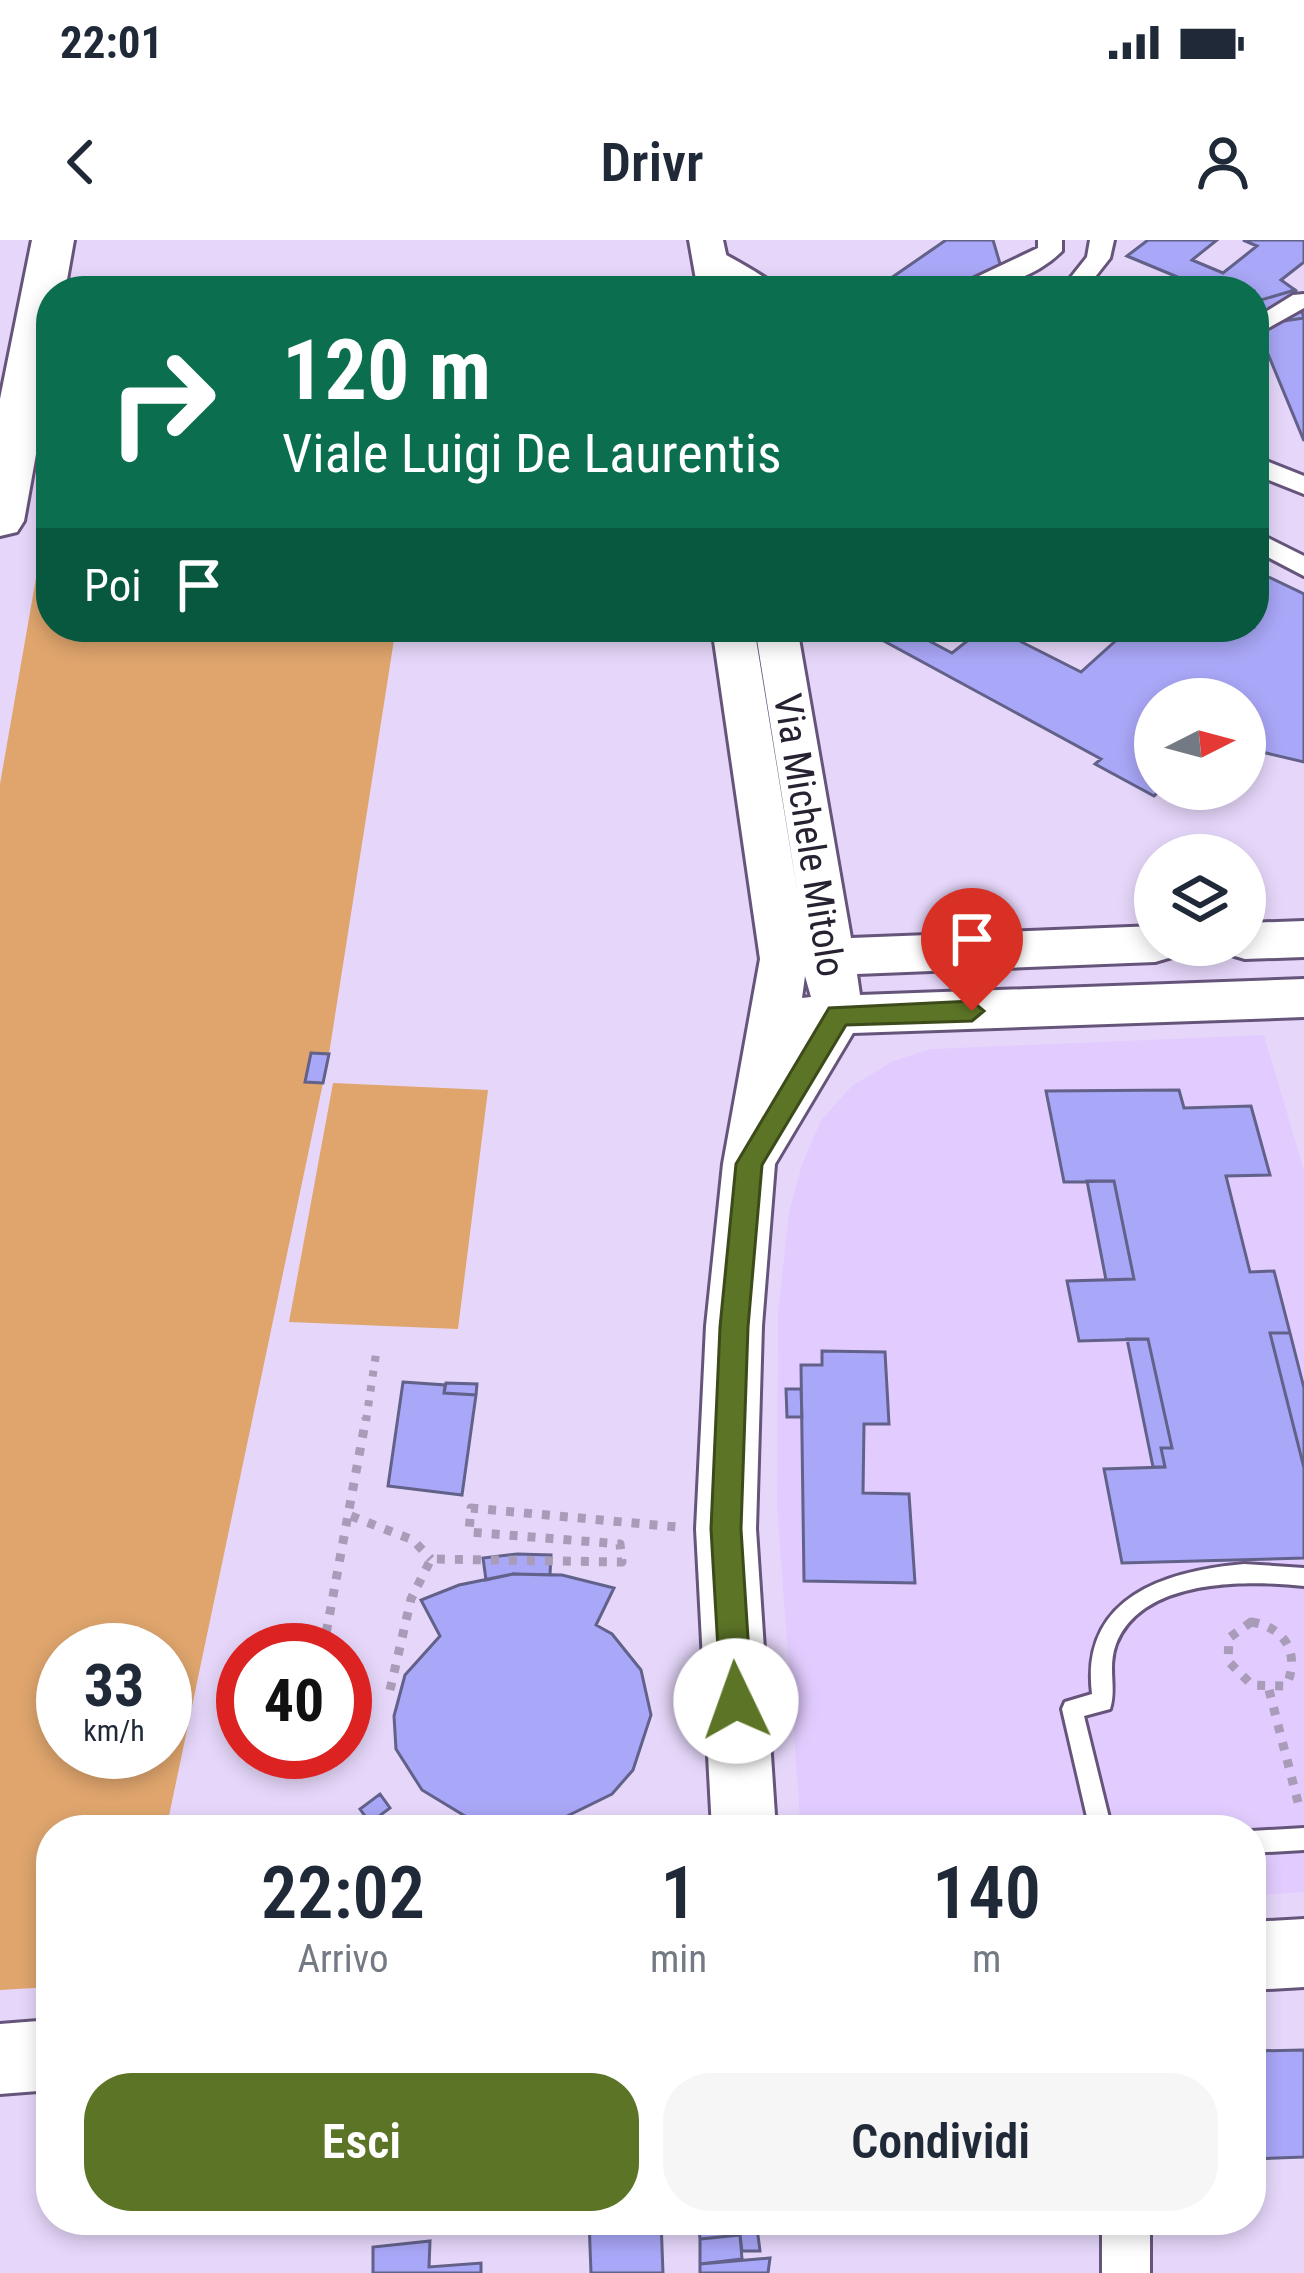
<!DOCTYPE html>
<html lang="it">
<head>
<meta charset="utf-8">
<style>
	body { margin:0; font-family:"Roboto Condensed",sans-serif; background:#f6f6f7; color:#1f2937; height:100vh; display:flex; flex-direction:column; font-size:45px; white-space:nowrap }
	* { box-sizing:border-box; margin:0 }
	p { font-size:39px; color:#747a83 }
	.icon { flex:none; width:66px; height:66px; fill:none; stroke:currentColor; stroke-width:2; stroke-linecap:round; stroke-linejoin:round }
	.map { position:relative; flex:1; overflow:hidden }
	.sheet { position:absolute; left:36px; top:1575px; width:1230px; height:420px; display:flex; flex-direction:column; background:#fff; border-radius:48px; box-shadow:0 6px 18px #0003 }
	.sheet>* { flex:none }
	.hud { position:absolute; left:36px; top:36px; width:1233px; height:366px; border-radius:48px; box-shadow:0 6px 18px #0003; background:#0b6e4f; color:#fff; overflow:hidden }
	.needle { width:78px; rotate:84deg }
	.buttons { position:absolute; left:1134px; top:438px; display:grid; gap:24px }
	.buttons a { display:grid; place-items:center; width:132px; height:132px; border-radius:50%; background:#fff; box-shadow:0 6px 18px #0003; font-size:60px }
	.speed { position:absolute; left:36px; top:1383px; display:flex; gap:24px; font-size:60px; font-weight:700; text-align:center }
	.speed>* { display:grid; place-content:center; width:156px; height:156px; border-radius:50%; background:#fff; box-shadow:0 6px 18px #0003; line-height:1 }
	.speed small { font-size:30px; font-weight:400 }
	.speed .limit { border:18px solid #d22; background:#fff; color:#111 }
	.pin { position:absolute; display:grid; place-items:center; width:102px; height:102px; color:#fff; margin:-123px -51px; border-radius:50% 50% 50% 0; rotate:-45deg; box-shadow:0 0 12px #0007 }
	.pin .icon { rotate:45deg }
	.me { position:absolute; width:132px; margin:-66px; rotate:357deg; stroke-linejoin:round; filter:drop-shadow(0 0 9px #0008) }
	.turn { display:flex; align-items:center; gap:42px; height:252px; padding:0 48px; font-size:54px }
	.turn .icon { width:156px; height:156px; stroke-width:2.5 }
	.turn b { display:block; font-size:84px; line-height:102px }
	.then { display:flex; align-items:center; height:114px; padding:0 48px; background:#0003; gap:24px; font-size:45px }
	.eta { display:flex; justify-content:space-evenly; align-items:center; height:204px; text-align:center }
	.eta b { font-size:72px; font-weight:600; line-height:84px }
	.button { display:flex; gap:24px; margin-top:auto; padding:24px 48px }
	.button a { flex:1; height:138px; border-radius:48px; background:#5c7426; color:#fff; font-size:48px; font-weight:600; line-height:138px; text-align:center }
	.button a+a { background:#f6f6f7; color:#1f2937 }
	.status { display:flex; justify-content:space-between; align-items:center; height:84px; padding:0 60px; background:#fff; direction:ltr }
	.status svg { height:33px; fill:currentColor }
	header { display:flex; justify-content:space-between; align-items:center; height:156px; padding:0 48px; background:#fff; font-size:54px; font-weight:600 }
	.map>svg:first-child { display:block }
</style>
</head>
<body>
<div class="status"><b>22:01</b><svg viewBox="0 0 49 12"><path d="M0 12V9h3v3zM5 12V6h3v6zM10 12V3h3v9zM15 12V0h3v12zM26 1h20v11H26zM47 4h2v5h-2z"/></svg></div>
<header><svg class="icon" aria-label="back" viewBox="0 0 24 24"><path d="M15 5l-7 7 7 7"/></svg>Drivr<svg class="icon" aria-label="person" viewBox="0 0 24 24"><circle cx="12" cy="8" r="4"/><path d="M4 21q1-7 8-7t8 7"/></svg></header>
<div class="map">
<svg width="1304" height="2033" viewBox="0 0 1304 2033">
	<rect width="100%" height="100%" fill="#e6d7fa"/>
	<path fill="#e2ccff" d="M1264,795l40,135v722l-53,4v-66h-450l-24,-323 1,-195 11,-99 13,-49 19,-44 31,-34 41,-25 38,-12z"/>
	<path fill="#dfa56d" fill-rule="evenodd" d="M36,338h15v49h345l-67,427 -18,-1 -6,29 18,1 -157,747h-115v157l-51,3v-1206zM63,1410h102v102h-102z
		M333,843l155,7 -30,239 -169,-7z"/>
	<path fill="#a9a7f7" stroke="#626189" stroke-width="3" d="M946,0h47l15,51h-65l-2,-7 -60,1z
		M1148,0h69l-25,20 31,13 34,-27 -14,-6h61v22l-23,18 14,10 -41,12v-11h-43l-84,-35z
		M1295,50l9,28 -48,7 -2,-23z
		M1304,78v123l-48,-116z
		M1254,330l50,24v168l-59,-14v-49h-90v90h7l-8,7 -59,-32 6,-5 -217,-118 -2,-14h21l49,26 33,-26h7l89,45 50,-45h123z
		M311,813l18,1 -6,29 -18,-1z
		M1179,850l5,18 67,-2 19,69 -44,1 24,96 24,-1 16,62h-20l34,135v90l-182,5 -18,-94 61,-2 -4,-19h11l-24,-109 -69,2 -12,-60 67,-2 -20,-98 -50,1 -18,-91z
		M1087,941h27l20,98 -28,1z
		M1270,1093h20l14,55v80z
		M1127,1099h21l24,109h-11l4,19h-12z
		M822,1111l63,1 4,72h-25l-1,69 46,1 6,89 -111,-2 -3,-216h21z
		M403,1142l42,3 -1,8 32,2 -14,100 -74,-9z
		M446,1143l31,1 -1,11 -32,-2z
		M786,1149h15l1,28h-15z
		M517,1314l34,1 -1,20 -37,-1 -27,6 -3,-22z
		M513,1334l49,1 52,13 -18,37 16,9 29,36 10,45 -18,55 -21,24 -53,26 -55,6 -34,-7 -48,-29 -26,-41 -2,-33 11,-41 35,-39 -19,-36 38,-15z
		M380,1554l10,14 -20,15 -10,-14z
		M1304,1810v107l-53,2v-108z
		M589,1980h72l2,53h-72z
		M698,1980h58l4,31h-18l-2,-16 -40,4z
		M740,1995l2,24 -42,5v-25z
		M430,2001l-1,26 52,-4v10h-108v-26z
		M770,2018l-2,15h-68v-9z"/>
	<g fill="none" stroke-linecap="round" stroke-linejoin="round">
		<g stroke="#66557b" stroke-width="6">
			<path id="lane" d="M1244,1324l60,4v18c-58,-6 -162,-8 -188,58 -9,24 1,44 -6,65l-26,7 28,114h-22l-28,-121 3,-7 27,-8c-12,-97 73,-123 152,-130z
				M1304,1588v22l-53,3v-22z"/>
		</g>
		<g stroke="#66557b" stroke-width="6">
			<path id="street" d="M1038,0h24v11c-30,30 -75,40 -115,40l91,-43z
				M1090,0h24l-4,18 -26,33h-24l27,-34z
				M709,7c15,5 63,34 75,44l-41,-2 -42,-30v-10z
				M1304,54v14l-50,28v-17l39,-24z
				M1254,216l50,20v18l-50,-20z
				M1254,291l50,25v20l-50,-26z
				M1102,1980h48v53h-48z"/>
		</g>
		<g stroke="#66557b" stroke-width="6">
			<path id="secondary" d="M689,0h34l11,51h-36z
				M712,387h42l44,269 -43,-269h42l54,311 304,-12v19h23l-6,12 -17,5 -298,12 3,21 444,-16v38l-451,16 -78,131 -13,162 -6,203 20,301h-64l-16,-301 10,-203 17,-162 37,-205zM805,736l6,21 -9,1z
				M1304,681v36l-59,2 -17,-5 -5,-9h22v-22z
				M1304,1679v68l-53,3v-68z
				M51,1780v70l-51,4v-70z"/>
		</g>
		<g stroke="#66557b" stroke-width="6">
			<path id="highway" d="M32,0h42l-9,51h-14v80l-27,150 -7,11 -17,4v-137z"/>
		</g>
		<path stroke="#a99cb9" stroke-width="8" stroke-dasharray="6 9" stroke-linecap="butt" d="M366,1181l11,-74"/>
		<path stroke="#a99cb9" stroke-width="9" stroke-dasharray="8 10" stroke-linecap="butt" d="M351,1276l62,24 18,19
			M1251,1382c34,5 50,32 35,64l-34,-1 -24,-24 1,-23z
			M323,1410l43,-232
			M390,1450l21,-91 20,-40 191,3 -2,-18 -151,-12 2,-24 206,19
			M1269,1450l31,120"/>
		<use href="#lane" fill="#fff" fill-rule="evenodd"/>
		<use href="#street" fill="#fff" fill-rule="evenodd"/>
		<use href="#secondary" fill="#fff" fill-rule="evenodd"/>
		<use href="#highway" fill="#fff" fill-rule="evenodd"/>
	</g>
	<path fill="#5c7426" stroke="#3c4b19" stroke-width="3" d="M972,761l12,10 -12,10 -126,4 -84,140 -14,162 -7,202 11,172 -4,11 -12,4 -11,-4 -4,-11 -10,-172 9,-202 16,-163 93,-156z"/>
	<g text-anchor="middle" stroke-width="10" stroke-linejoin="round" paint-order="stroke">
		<g font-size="39" fill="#282131" stroke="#fff">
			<text transform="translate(810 595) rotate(81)" y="14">Via Michele Mitolo</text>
		</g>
	</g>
</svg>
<div class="buttons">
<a><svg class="needle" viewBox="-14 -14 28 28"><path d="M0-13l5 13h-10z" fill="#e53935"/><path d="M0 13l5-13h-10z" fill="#747a83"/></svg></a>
<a><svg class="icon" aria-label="layers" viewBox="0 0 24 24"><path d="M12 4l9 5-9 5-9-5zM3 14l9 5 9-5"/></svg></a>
</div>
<div class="speed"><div>33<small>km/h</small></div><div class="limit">40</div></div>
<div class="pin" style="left:972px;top:771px;background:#d93025"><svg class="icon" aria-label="arrive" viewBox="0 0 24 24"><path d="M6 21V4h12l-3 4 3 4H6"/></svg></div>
<svg class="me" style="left:736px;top:1461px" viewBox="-20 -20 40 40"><circle r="19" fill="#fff"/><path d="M0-13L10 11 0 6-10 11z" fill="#5c7426"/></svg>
<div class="hud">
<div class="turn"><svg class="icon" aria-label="right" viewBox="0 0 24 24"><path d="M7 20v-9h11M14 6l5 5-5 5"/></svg><div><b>120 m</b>Viale Luigi De Laurentis</div></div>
<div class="then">Poi<svg class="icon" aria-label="arrive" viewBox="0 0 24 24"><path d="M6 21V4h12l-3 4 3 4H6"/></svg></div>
</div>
<section class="sheet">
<div class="eta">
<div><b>22:02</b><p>Arrivo</p></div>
<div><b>1</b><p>min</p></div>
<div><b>140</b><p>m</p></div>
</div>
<div class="button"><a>Esci</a><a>Condividi</a></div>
</section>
</div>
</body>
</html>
